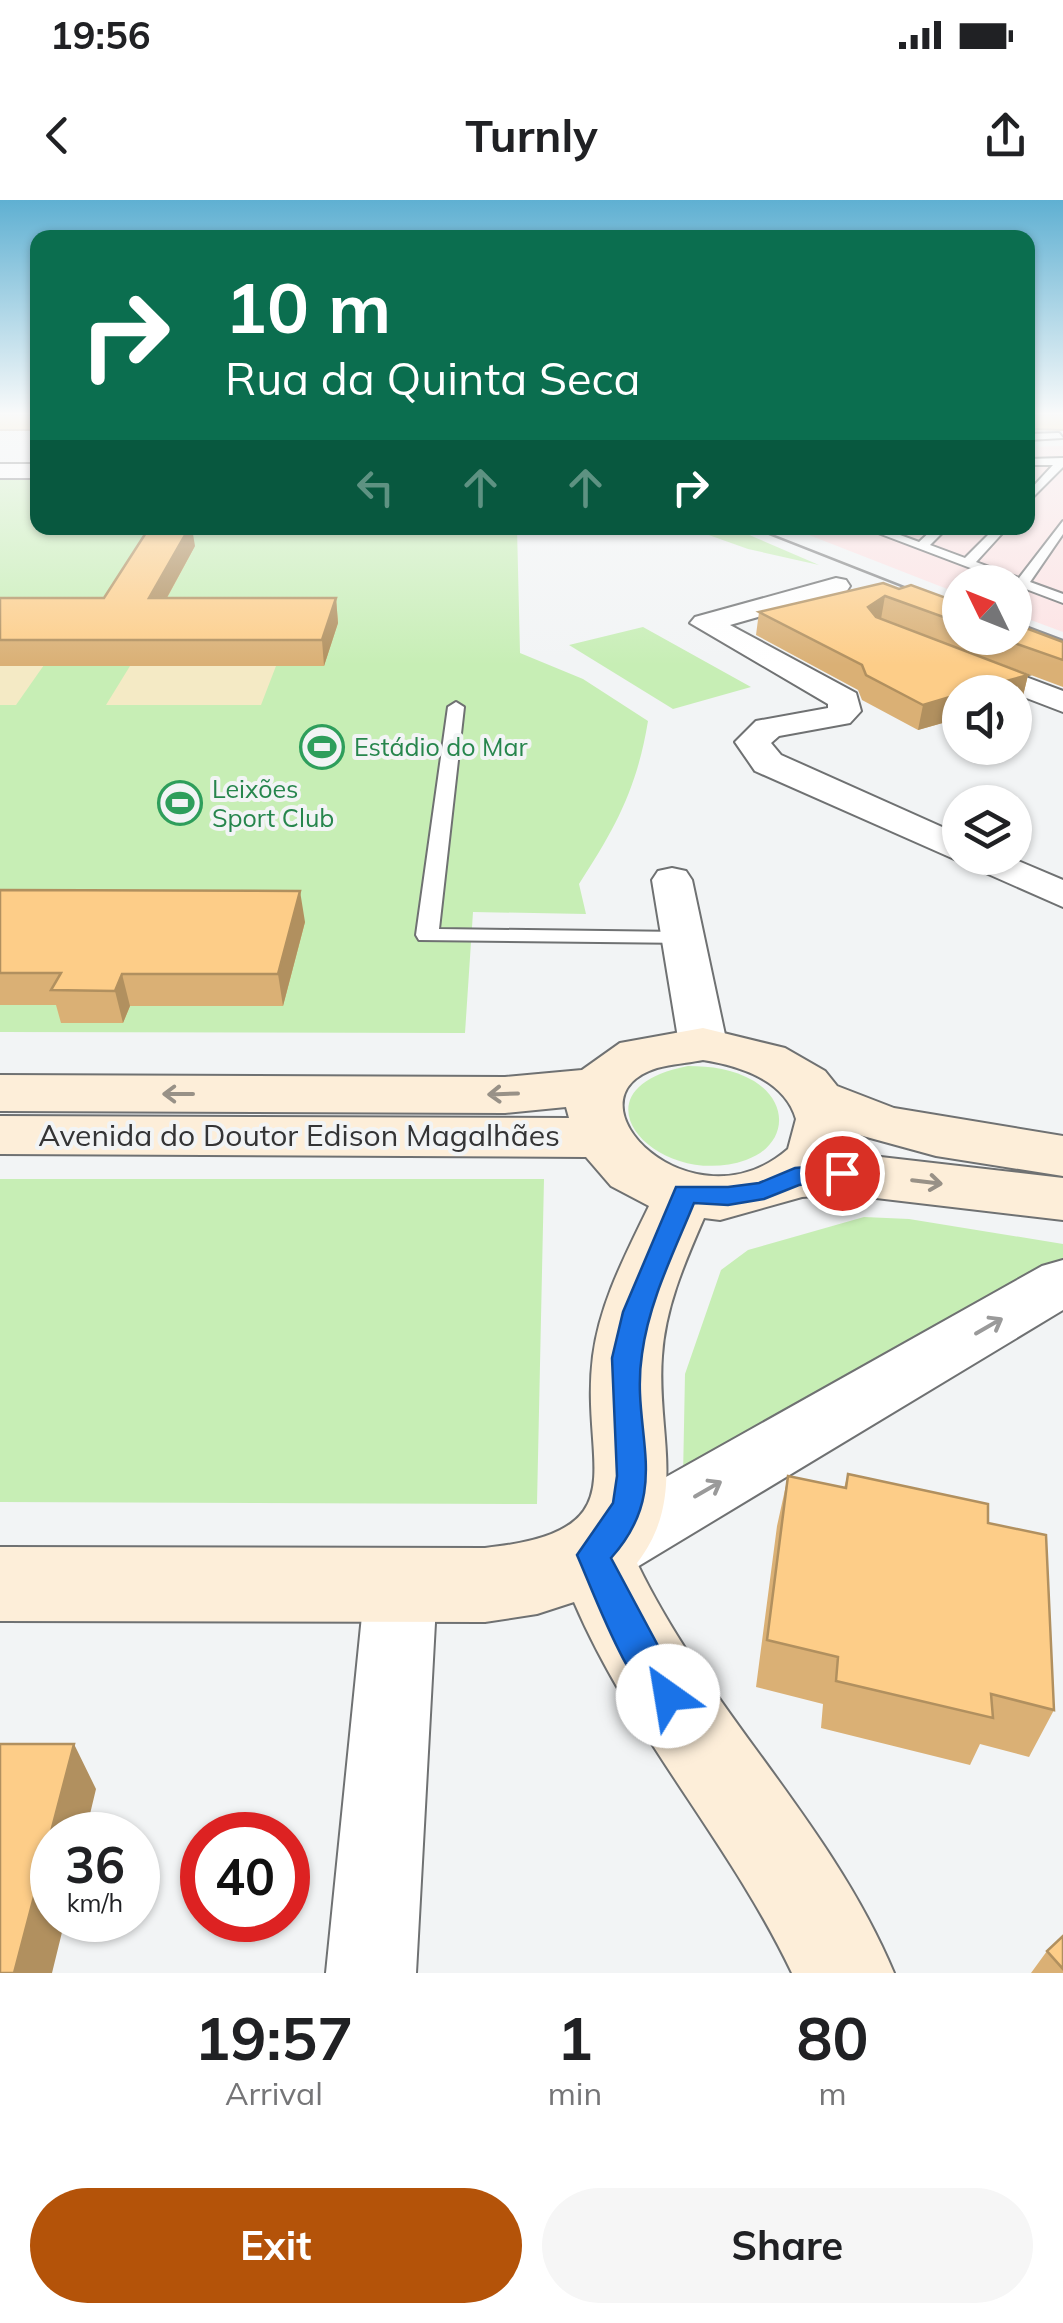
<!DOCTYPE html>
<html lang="en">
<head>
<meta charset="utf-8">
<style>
	body { margin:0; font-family:Mulish,sans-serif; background:#f6f6f6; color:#202124; height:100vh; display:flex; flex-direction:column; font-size:38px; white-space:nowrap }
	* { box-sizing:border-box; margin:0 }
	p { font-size:32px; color:#757577 }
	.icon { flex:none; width:55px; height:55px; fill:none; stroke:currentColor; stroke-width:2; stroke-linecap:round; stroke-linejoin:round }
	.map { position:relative; height:1773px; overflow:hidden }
	.sheet { display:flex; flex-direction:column; background:#fff; flex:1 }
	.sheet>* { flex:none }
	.top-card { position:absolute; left:30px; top:30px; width:1005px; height:305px; border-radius:20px; box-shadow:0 2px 8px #0004; background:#0b6e4f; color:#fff; overflow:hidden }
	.needle { width:65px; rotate:313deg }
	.buttons { position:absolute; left:942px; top:365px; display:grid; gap:20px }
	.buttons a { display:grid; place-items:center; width:90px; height:90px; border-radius:50%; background:#fff; box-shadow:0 2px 8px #0004; font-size:50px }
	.speed { position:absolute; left:30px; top:1612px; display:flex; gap:20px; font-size:50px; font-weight:700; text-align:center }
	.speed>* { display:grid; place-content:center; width:130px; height:130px; border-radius:50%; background:#fff; box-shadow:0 2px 8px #0004; line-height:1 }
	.speed small { font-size:25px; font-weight:400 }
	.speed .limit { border:15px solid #d22; background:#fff; color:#111 }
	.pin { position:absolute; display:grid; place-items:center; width:85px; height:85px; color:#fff; margin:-42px; border:5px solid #fff; border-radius:50%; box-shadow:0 2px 10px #0007 }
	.me { position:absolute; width:110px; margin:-55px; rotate:328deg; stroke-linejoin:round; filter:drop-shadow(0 0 8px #0008) }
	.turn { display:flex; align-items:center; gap:35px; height:210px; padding:0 30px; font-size:45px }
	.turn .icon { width:130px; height:130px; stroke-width:2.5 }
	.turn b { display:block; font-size:70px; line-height:85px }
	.lanes { display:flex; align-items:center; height:95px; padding:0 30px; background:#0003; justify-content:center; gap:50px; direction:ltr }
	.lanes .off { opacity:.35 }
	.eta { display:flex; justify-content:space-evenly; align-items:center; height:170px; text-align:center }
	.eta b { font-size:60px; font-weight:700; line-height:70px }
	.primary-button { display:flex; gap:20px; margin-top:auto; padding:20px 30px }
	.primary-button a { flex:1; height:115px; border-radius:60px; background:#b45309; color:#fff; font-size:40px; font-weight:700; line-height:115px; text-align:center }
	.primary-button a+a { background:#f6f6f6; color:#202124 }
	.status { display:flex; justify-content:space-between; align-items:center; height:70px; padding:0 50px; background:#fff; direction:ltr }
	.status svg { height:28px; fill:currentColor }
	header { display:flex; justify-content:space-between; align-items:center; height:130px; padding:0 30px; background:#fff; font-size:45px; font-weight:700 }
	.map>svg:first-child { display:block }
</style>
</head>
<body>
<div class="status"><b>19:56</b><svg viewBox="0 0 49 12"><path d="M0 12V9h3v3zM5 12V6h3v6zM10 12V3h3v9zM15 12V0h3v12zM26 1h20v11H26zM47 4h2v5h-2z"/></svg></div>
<header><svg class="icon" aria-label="back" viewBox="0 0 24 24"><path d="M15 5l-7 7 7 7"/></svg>Turnly<svg class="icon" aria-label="share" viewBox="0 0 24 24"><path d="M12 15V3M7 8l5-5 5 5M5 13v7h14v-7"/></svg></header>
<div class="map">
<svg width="1063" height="1773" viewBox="0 0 1063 1773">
	<rect width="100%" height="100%" fill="#f2f4f5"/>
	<path fill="#fde2e3" d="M1063,246v186l-48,-18v-32h-55v12l-169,-66h237v-81z"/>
	<path fill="#c7eeb5" d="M37,278l1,50h479l3,125 63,26 65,42c-11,67 -32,106 -69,163l7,30 -113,-2 -8,121 -465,-1v-553z
		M689,328h44l86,37 -71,-16z
		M643,427l108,60 -78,22 -104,-64z
		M688,866c23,0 45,3 66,15 37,23 32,65 -8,79 -88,31 -182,-70 -58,-94z
		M0,979h544l-7,325 -537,-2z
		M864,1017l45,2 154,25v24l-380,209 2,-103 36,-104 27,-20z"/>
	<path fill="#f4eac5" d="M0,465h44l-28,40h-16z
		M130,466h146l-15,39h-155z"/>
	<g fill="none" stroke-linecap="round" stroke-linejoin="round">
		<g stroke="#6f7172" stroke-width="4">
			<path id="lane" d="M1028,234l31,-1 4,5 -35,2z
				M1063,258v9l-35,35v-10l25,-27h-25v-6z
				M1063,321v13l-33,48 33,12v9l-198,-75h16l38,14 15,-14h13l-17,17 35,13 30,-30h12l-31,34 43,16z
				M456,502l8,5 -25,222 243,3 11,6 -3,5 -271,-3 -3,-5 32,-228z"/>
		</g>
		<g stroke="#6f7172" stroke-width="4">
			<path id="street" d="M0,264h38v14h-38z
				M836,378l10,2 4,6 -4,6 -116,33 126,68 5,18 -11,12 -71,13 -8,7 10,12 179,80v23h51l52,22v27l-308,-136 -20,-29 21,-21 72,-13v-4l-138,-81 5,-6z
				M962,453l101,38v21l-112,-43 -4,-7 4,-7z
				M672,668l14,3 6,9 35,164 -7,11 -17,4 -17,-4 -7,-11 -27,-164 6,-9z
				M1063,1060v50l-436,263 -25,9 -25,-9 -10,-23 10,-23 465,-261z
				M401,1352l26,10 10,24 -21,387h-90l39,-387 10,-24z"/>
		</g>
		<g stroke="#6f7172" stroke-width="4">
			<path id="secondary" d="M703,828l82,20 40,23 12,15 57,22 169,28v40l-127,-20 -84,-23 -6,20 217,25v42l-221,-26 -40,3 -82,23 -16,-2c-19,44 -39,89 -42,138 -6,75 26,141 -25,207 70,146 194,259 257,410h-102c-62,-130 -161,-238 -218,-371l-37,12 -52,8 -485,-1v-74l485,1c158,-17 94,-81 108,-192 7,-54 33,-102 56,-150l-38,-20 -25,-29 -586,-3v-38l569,2 -3,-11 -61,6 -505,-2v-36l505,2 77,-7 38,-27zM703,860c37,6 82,20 93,59l-8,30c-96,84 -229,-50 -131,-81 15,-4 31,-5 46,-8z"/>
		</g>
		<g stroke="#b39265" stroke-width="4">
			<path id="highway" d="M0,216h38v13h-38z
				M1028,216h35v13l-35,-1z"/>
		</g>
		<use href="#lane" fill="#fff" fill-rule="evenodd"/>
		<use href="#street" fill="#fff" fill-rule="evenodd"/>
		<use href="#secondary" fill="#fdeed9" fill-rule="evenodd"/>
		<use href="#highway" fill="#f7c57f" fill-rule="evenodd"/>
		<path stroke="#838485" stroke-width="2.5" d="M754,328l206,81
			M1015,422l48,18"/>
	</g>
	<path fill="#dab075" d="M195,346l-28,52h169l2,25 -14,43h-324v-68h104z
		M899,389l61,14v35h55l48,4v45l-182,-68 147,56 -6,25 -7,2v-10h-55v26l-42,12 -56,-30 -4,-10 -102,-55 3,-23z
		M0,690l305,32 -22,84h-153l-7,17h-62l-5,-18h-56z
		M848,1274l140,49 66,187 -25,47 -49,-13 -10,21 -149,-37 2,-24 -67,-17 21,-161 11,-50 56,12z
		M1063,1736v37h-32l16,-22z"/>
	<path fill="#b1905f" d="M189,328h3l3,18 -42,77 -4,-25z
		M885,396l-4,23 -17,11 4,-23z
		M336,398l2,25 -14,43 -2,-26z
		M1028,475l-6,25 -7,2v-10h-48z
		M960,494v24l-42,12 5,-25z
		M300,691l5,31 -22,84 -5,-32z
		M122,774l8,32 -7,17 -8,-32z
		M74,1544l22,45 -11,46h-33v85h13l-13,53h-38z"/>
	<path fill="#fdcd88" stroke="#b1905f" stroke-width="2.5" d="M149,328h40l-40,70h187l-14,42h-322v-42h104z
		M883,383l16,6 12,-4 49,18v20l-75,-27 -17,11 8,10 152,58 -61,17h-7v2l-37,11 -57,-30 -4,-10 -103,-53z
		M1015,424l48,18v18l-63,-22h15z
		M0,690l300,1 -22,83h-156l-7,17 -64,-1 10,-17h-61z
		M848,1274l140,30v19l58,12 8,175 -63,-16 2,24 -157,-37 2,-24 -71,-17 21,-164 58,12z
		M0,1544h74l-60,229h-14z
		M1063,1736v33l-16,-18z"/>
	<defs><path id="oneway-shaft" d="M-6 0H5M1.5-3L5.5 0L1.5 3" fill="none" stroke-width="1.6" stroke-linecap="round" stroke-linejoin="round" transform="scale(2.5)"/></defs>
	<g stroke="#989187">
		<use href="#oneway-shaft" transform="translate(178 894) rotate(-180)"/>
		<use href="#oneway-shaft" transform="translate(503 894) rotate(178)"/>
		<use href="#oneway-shaft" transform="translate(927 982) rotate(7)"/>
	</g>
	<g stroke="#9a9a9a">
		<use href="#oneway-shaft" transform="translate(989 1126) rotate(-30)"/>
		<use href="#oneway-shaft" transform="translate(708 1289) rotate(-30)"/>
	</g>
	<linearGradient id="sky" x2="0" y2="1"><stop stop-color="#5fb0d2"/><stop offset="0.46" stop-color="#f9fafa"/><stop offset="1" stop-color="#f9fafa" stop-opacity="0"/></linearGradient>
	<rect width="1063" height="465" fill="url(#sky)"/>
	<path fill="#1a73e8" stroke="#114b97" stroke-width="2.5" d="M842,964l9,3 4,6 -4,6 -52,6 -35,14 -36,6 -34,-2c-20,49 -45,98 -52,151 -12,78 32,134 -31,204l74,138 -5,12 -12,5c-37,-15 -74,-120 -91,-158l36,-52 4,-27 -5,-118 11,-46 53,-125h52l31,-4 36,-15z"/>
	<defs>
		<g id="stadium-ring" transform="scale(2.25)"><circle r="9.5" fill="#f2f4f5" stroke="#2e9e5b" stroke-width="1.5"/><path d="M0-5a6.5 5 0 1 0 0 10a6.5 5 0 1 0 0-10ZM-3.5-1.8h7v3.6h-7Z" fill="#2e9e5b"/></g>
	</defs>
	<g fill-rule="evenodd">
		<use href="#stadium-ring" x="322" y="547"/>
		<use href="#stadium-ring" x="180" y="603"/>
	</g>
	<g text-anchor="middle" stroke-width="8" stroke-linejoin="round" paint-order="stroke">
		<g font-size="25" fill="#27864d" stroke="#f2f4f5" text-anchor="start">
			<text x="354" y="556">Estádio do Mar</text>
			<text x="212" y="598">Leixões<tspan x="212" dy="29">Sport Club</tspan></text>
		</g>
		<g font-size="30" fill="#343435" stroke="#f2f4f5">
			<text x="299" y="946">Avenida do Doutor Edison Magalhães</text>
		</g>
	</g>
</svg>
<div class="buttons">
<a><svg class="needle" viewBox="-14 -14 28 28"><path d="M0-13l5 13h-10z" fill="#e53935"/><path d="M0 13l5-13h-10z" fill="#757577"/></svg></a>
<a><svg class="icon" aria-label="sound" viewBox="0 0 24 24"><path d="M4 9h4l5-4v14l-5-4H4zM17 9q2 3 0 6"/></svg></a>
<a><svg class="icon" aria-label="layers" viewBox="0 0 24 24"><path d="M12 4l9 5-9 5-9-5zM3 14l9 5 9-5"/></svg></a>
</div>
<div class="speed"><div>36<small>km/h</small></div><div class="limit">40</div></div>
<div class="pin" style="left:842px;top:973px;background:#d93025"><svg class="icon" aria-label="arrive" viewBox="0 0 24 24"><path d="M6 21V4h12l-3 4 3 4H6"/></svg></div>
<svg class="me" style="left:668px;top:1496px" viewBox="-20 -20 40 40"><circle r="19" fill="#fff"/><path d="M0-13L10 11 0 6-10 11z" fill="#1a73e8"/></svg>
<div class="top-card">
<div class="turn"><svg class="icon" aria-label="right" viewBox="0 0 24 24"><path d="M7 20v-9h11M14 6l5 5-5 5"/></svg><div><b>10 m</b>Rua da Quinta Seca</div></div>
<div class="lanes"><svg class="icon off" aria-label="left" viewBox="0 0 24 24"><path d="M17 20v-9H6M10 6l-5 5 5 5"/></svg><svg class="icon off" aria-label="ahead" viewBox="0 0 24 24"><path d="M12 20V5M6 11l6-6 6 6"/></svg><svg class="icon off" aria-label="ahead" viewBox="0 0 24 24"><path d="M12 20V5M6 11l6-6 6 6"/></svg><svg class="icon" aria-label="right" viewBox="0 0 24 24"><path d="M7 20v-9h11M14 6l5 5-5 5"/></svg></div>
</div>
</div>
<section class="sheet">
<div class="eta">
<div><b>19:57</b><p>Arrival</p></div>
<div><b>1</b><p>min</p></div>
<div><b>80</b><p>m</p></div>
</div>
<div class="primary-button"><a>Exit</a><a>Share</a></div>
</section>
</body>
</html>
